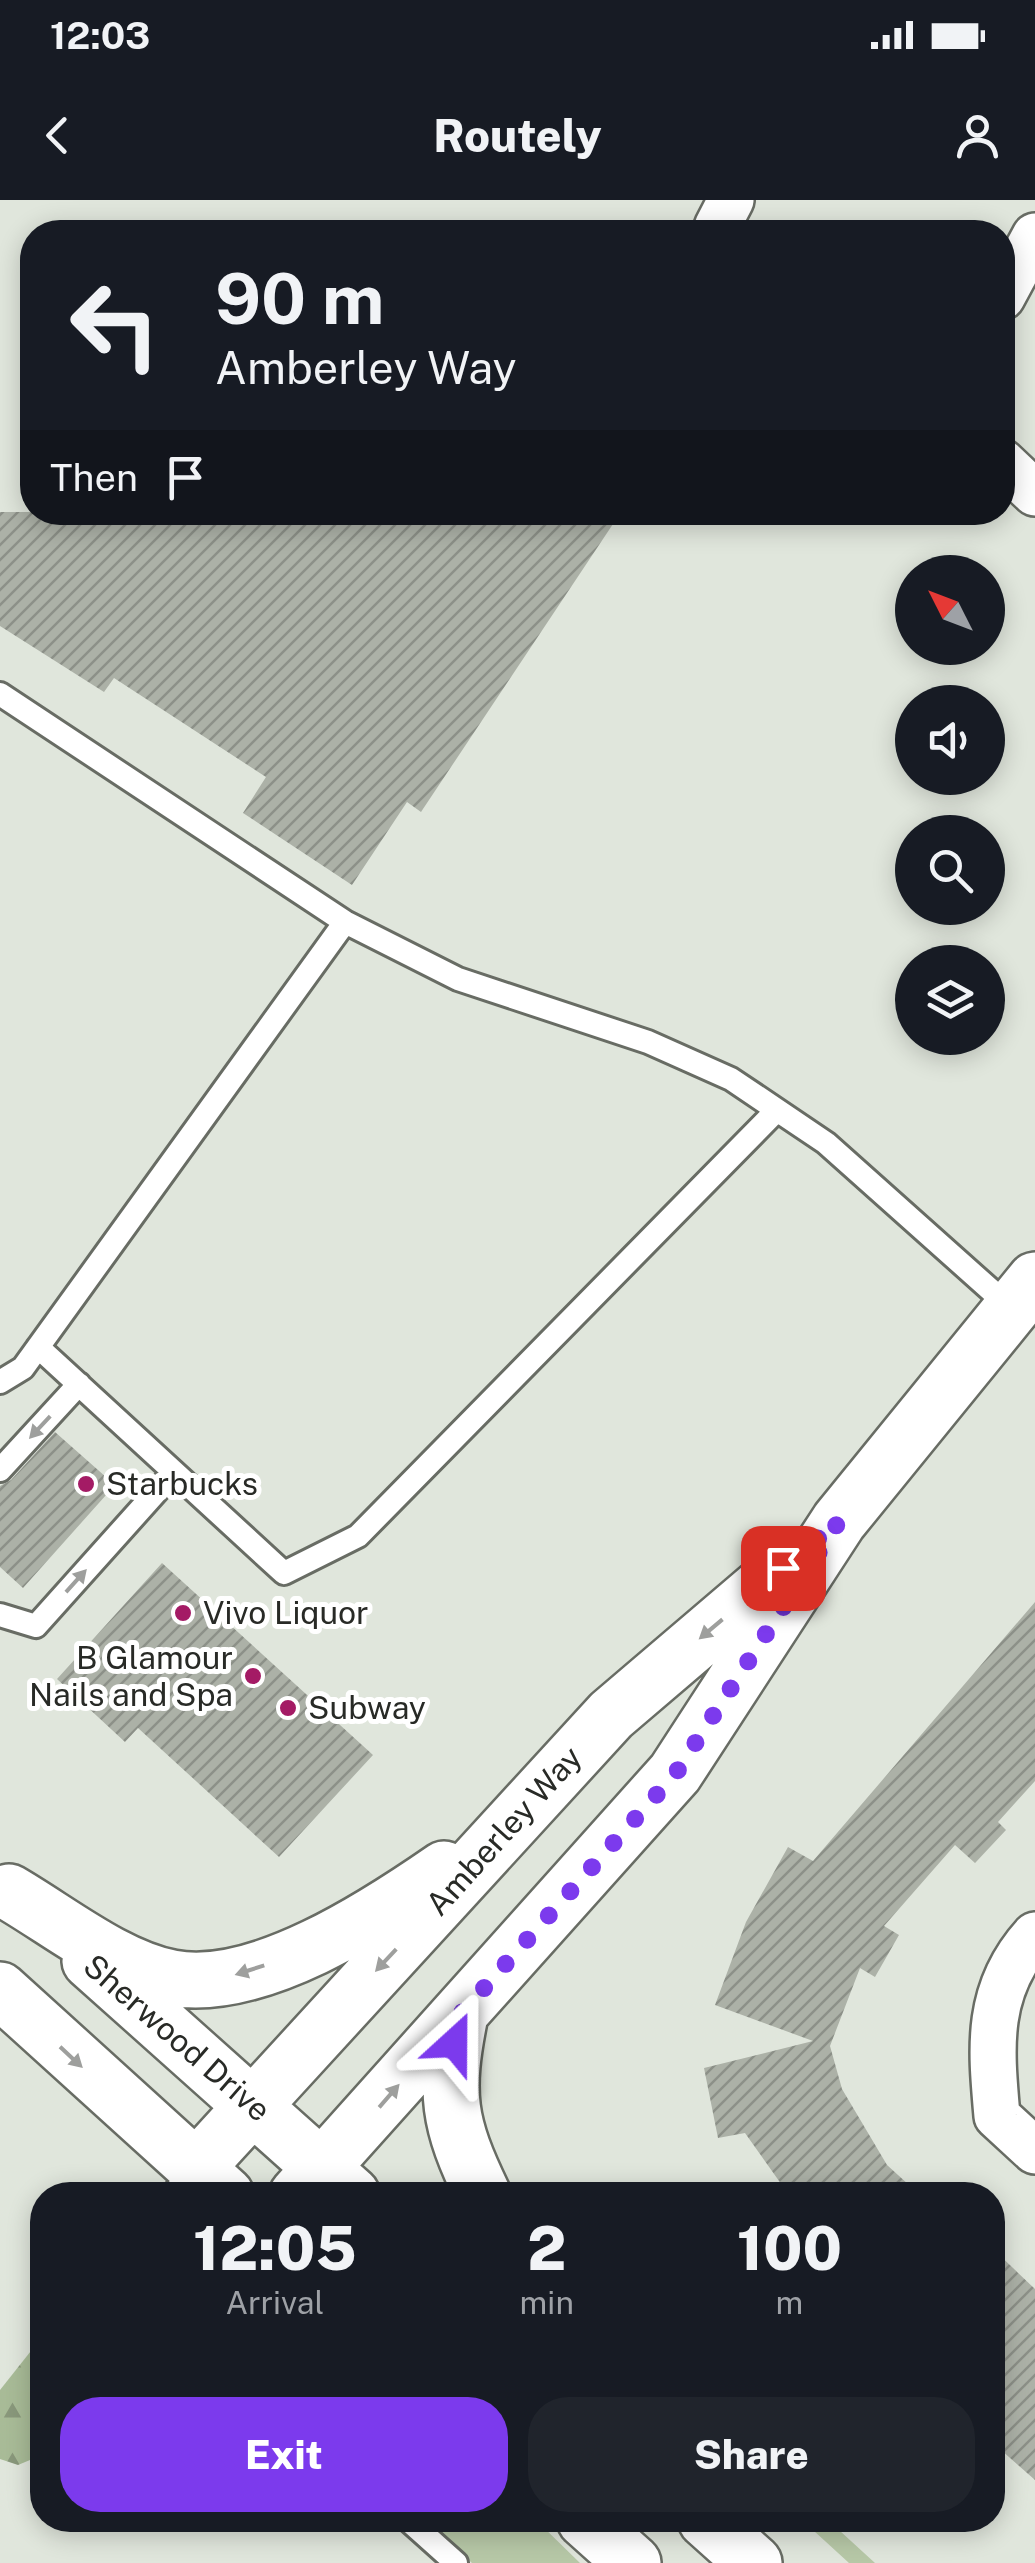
<!DOCTYPE html>
<html lang="en">
<head>
<meta charset="utf-8">
<style>
	body { margin:0; font-family:"Public Sans",sans-serif; background:#20242c; color:#f1f3f6; height:100vh; display:flex; flex-direction:column; font-size:38px; white-space:nowrap }
	* { box-sizing:border-box; margin:0 }
	p { font-size:32px; color:#9ea1a6 }
	.icon { flex:none; width:55px; height:55px; fill:none; stroke:currentColor; stroke-width:2; stroke-linecap:round; stroke-linejoin:round }
	.map { position:relative; flex:1; overflow:hidden }
	.panel { position:absolute; left:30px; top:1982px; width:975px; height:350px; display:flex; flex-direction:column; background:#171b24; border-radius:40px; box-shadow:0 5px 25px #0003 }
	.panel>* { flex:none }
	.banner { position:absolute; left:20px; top:20px; width:995px; height:305px; border-radius:40px; box-shadow:0 5px 25px #0003; background:#171b24; color:#f1f3f6; overflow:hidden }
	.needle { width:65px; rotate:312deg }
	.tools { position:absolute; left:895px; top:355px; display:grid; gap:20px }
	.tools a { display:grid; place-items:center; width:110px; height:110px; border-radius:50%; background:#171b24; box-shadow:0 5px 25px #0003; font-size:50px }
	.pin { position:absolute; display:grid; place-items:center; width:85px; height:85px; color:#fff; margin:-42px; border-radius:20px; box-shadow:0 5px 15px #0006 }
	.me { position:absolute; width:110px; margin:-55px; rotate:24deg; stroke-linejoin:round; filter:drop-shadow(0 0 8px #0008) }
	.turn { display:flex; align-items:center; gap:35px; height:210px; padding:0 30px; font-size:45px }
	.turn .icon { width:130px; height:130px; stroke-width:2.5 }
	.turn b { display:block; font-size:70px; line-height:85px }
	.then { display:flex; align-items:center; height:95px; padding:0 30px; background:#0003; gap:20px; font-size:38px }
	.eta { display:flex; justify-content:space-evenly; align-items:center; height:170px; text-align:center }
	.eta b { font-size:60px; font-weight:800; line-height:70px }
	.action { display:flex; gap:20px; margin-top:auto; padding:20px 30px }
	.action a { flex:1; height:115px; border-radius:40px; background:#7c3aed; color:#fff; font-size:40px; font-weight:800; line-height:115px; text-align:center }
	.action a+a { background:#20242c; color:#f1f3f6 }
	.status { display:flex; justify-content:space-between; align-items:center; height:70px; padding:0 50px; background:#171b24; direction:ltr }
	.status svg { height:28px; fill:currentColor }
	header { display:flex; justify-content:space-between; align-items:center; height:130px; padding:0 30px; background:#171b24; font-size:45px; font-weight:800 }
	.map>svg:first-child { display:block }
</style>
</head>
<body>
<div class="status"><b>12:03</b><svg viewBox="0 0 49 12"><path d="M0 12V9h3v3zM5 12V6h3v6zM10 12V3h3v9zM15 12V0h3v12zM26 1h20v11H26zM47 4h2v5h-2z"/></svg></div>
<header><svg class="icon" aria-label="back" viewBox="0 0 24 24"><path d="M15 5l-7 7 7 7"/></svg>Routely<svg class="icon" aria-label="person" viewBox="0 0 24 24"><circle cx="12" cy="8" r="4"/><path d="M4 21q1-7 8-7t8 7"/></svg></header>
<div class="map">
<svg width="1035" height="2363" viewBox="0 0 1035 2363">
	<defs>
		<pattern id="forest-firs" width="22" height="20" patternUnits="userSpaceOnUse" patternTransform="scale(2.5)"><rect width="22" height="20" fill="#a8bb97"/><path d="M5 1l3.5 6h-7zM16 11l3.5 6h-7z" fill="#89987b"/></pattern>
		<pattern id="building-hatch" width="6" height="6" patternUnits="userSpaceOnUse" patternTransform="scale(2.5)"><rect width="6" height="6" fill="#acb1a7"/><path d="M-1 1l2-2M0 6l6-6M5 7l2-2" fill="none" stroke="#8c9088"/></pattern>
	</defs>
	<rect width="100%" height="100%" fill="#e0e6dc"/>
	<path fill="#b7c8a7" d="M425,2320h111l44,43h-108z
		M802,2320h26l47,43h-26z"/>
	<path fill="url(#forest-firs)" d="M42,2137v118l-24,10 -18,-6v-69z"/>
	<path fill="url(#building-hatch)" d="M0,312h621l-200,300 -14,-10 -55,83 -109,-72 23,-36 -152,-99 -10,14 -104,-66z
		M55,1232l60,53 -92,103 -23,-21v-81l11,-6z
		M162,1363l211,192 -94,102 -141,-129 -13,14 -68,-63z
		M1035,1402v179l-37,41 8,8 -31,33 -20,-18 -71,81 15,9 -24,42 -15,-9 -30,78 12,43 45,76 33,30h-131l-44,-62 -27,5 -14,-70 109,-27 -98,-36 31,-83 42,-75 25,14z
		M992,2048l43,41v191l-43,-38z"/>
	<g fill="none" stroke-linecap="round" stroke-linejoin="round">
		<g stroke="#686c64" stroke-width="28">
			<path id="lane" d="M0,494l345,228 113,57 190,63 83,37 95,64 186,166
				M38,1147l246,226 74,-37 419,-426
				M0,1182l23,-14 322,-446
				M0,1270l79,-86
				M0,1415l36,11 138,-154
				M172,1995l24,-27
				M408,2320l48,43"/>
		</g>
		<g stroke="#686c64" stroke-width="50">
			<path id="street" d="M719,32l-2,-5 14,-27
				M1002,97l33,-61
				M1002,262l33,31
				M1035,1735c-50,55 -44,113 -38,181l38,35"/>
		</g>
		<g stroke="#686c64" stroke-width="60">
			<path id="secondary" d="M9,1692c50,29 106,75 163,86 85,16 204,-62 272,-109
				M90,1761l262,234
				M0,1790l226,205
				M460,1815c-16,79 -12,108 23,180
				M196,1968l415,-453 184,-157
				M297,1995l378,-422 164,-252 196,-241
				M585,2320l48,43
				M706,2320l48,43"/>
		</g>
		<use href="#lane" stroke="#fff" stroke-width="22"/>
		<use href="#street" stroke="#fff" stroke-width="45"/>
		<use href="#secondary" stroke="#fff" stroke-width="55"/>
	</g>
	<defs><path id="oneway-solid" d="M-6-.8H1V-3.2L6.5 0L1 3.2V.8H-6Z" transform="scale(2.5)"/></defs>
	<g fill="#9e9f9d">
		<use href="#oneway-solid" transform="translate(40 1227) rotate(133)"/>
		<use href="#oneway-solid" transform="translate(76 1381) rotate(-48)"/>
		<use href="#oneway-solid" transform="translate(711 1429) rotate(140)"/>
		<use href="#oneway-solid" transform="translate(386 1760) rotate(133)"/>
		<use href="#oneway-solid" transform="translate(250 1770) rotate(162)"/>
		<use href="#oneway-solid" transform="translate(71 1857) rotate(43)"/>
		<use href="#oneway-solid" transform="translate(389 1896) rotate(-49)"/>
	</g>
	<g fill="none" stroke-linecap="round" stroke-linejoin="round">
		<path stroke="#7c3aed" stroke-width="18" stroke-dasharray="0 32.4" d="M454,1843l6,-28 216,-242 163,-252 -56,47"/>
	</g>
	<g fill="#a41b65" stroke="#fff" stroke-width="4">
		<circle cx="86" cy="1284" r="10"/>
		<circle cx="183" cy="1413" r="10"/>
		<circle cx="253" cy="1476" r="10"/>
		<circle cx="288" cy="1508" r="10"/>
	</g>
	<g text-anchor="middle" stroke-width="10" stroke-linejoin="round" paint-order="stroke">
		<g font-size="32" fill="#282a26" stroke="#fff" text-anchor="start">
			<text x="106" y="1295">Starbucks</text>
			<text x="203" y="1424">Vivo Liquor</text>
			<text x="233" y="1469" text-anchor="end">B Glamour<tspan x="233" dy="37">Nails and Spa</tspan></text>
			<text x="308" y="1519">Subway</text>
		</g>
		<g font-size="32" fill="#282a26" stroke="#fff">
			<text transform="translate(504 1631) rotate(-48)" y="11">Amberley Way</text>
			<text transform="translate(177 1838) rotate(41)" y="11">Sherwood Drive</text>
		</g>
	</g>
</svg>
<div class="tools">
<a><svg class="needle" viewBox="-14 -14 28 28"><path d="M0-13l5 13h-10z" fill="#e53935"/><path d="M0 13l5-13h-10z" fill="#9ea1a6"/></svg></a>
<a><svg class="icon" aria-label="sound" viewBox="0 0 24 24"><path d="M4 9h4l5-4v14l-5-4H4zM17 9q2 3 0 6"/></svg></a>
<a><svg class="icon" aria-label="search" viewBox="0 0 24 24"><circle cx="10" cy="10" r="6"/><path d="M15 15l6 6"/></svg></a>
<a><svg class="icon" aria-label="layers" viewBox="0 0 24 24"><path d="M12 4l9 5-9 5-9-5zM3 14l9 5 9-5"/></svg></a>
</div>
<div class="pin" style="left:783px;top:1368px;background:#d93025"><svg class="icon" aria-label="arrive" viewBox="0 0 24 24"><path d="M6 21V4h12l-3 4 3 4H6"/></svg></div>
<svg class="me" style="left:454px;top:1843px" viewBox="-20 -20 40 40"><path d="M0-17L14 15 0 8-14 15z" fill="#7c3aed" stroke="#fff" stroke-width="4"/></svg>
<div class="banner">
<div class="turn"><svg class="icon" aria-label="left" viewBox="0 0 24 24"><path d="M17 20v-9H6M10 6l-5 5 5 5"/></svg><div><b>90 m</b>Amberley Way</div></div>
<div class="then">Then<svg class="icon" aria-label="arrive" viewBox="0 0 24 24"><path d="M6 21V4h12l-3 4 3 4H6"/></svg></div>
</div>
<section class="panel">
<div class="eta">
<div><b>12:05</b><p>Arrival</p></div>
<div><b>2</b><p>min</p></div>
<div><b>100</b><p>m</p></div>
</div>
<div class="action"><a>Exit</a><a>Share</a></div>
</section>
</div>
</body>
</html>
